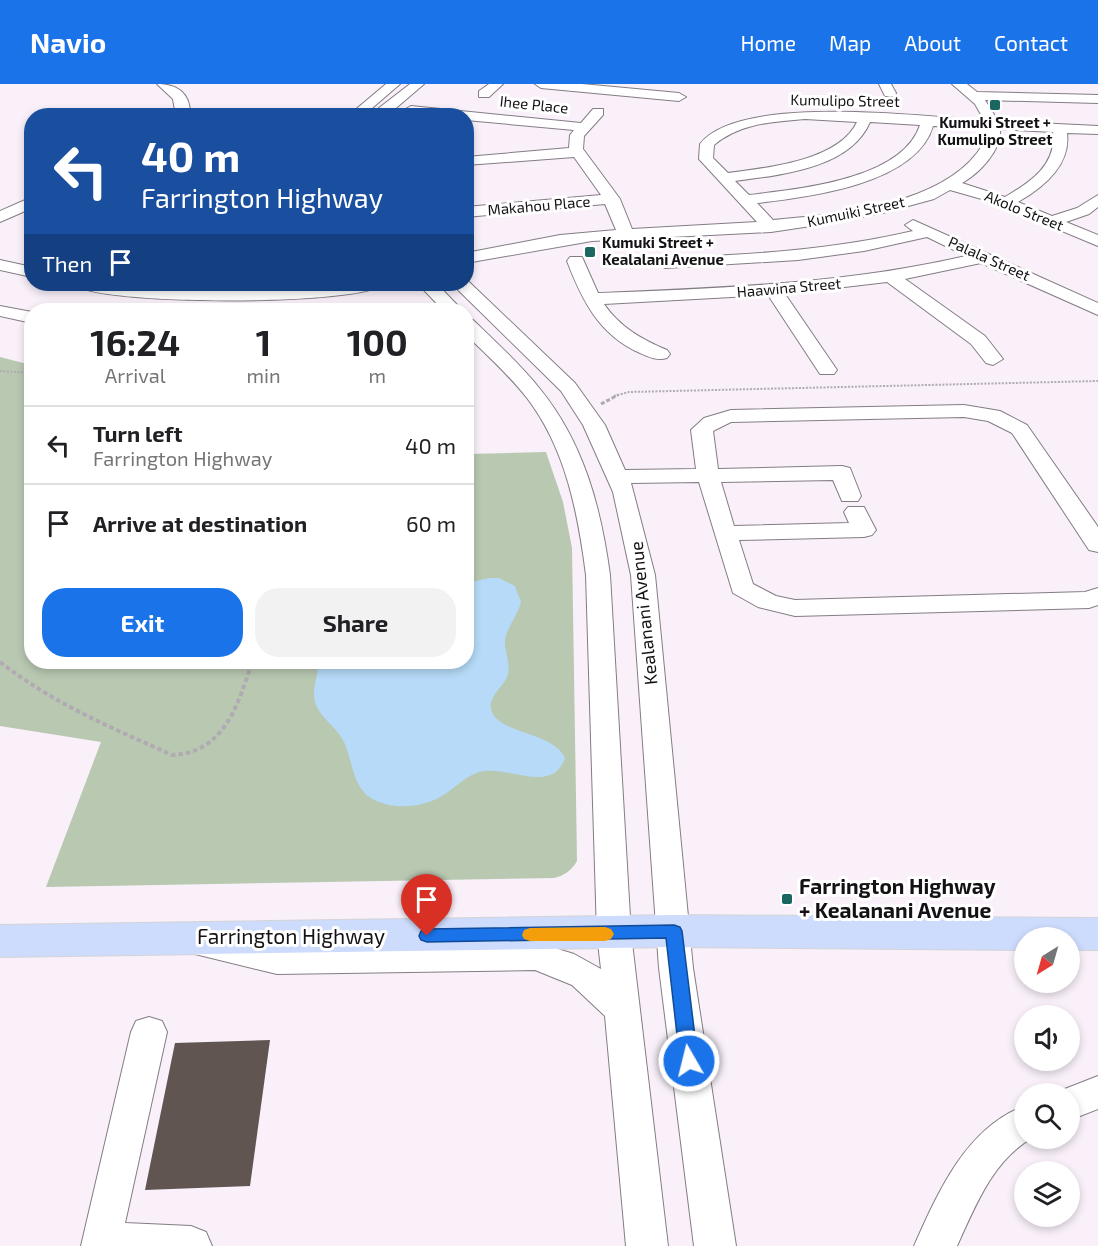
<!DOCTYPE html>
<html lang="en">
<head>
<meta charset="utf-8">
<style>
	body { margin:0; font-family:"Exo 2",sans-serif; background:#f2f2f2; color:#202124; height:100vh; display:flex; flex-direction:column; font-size:22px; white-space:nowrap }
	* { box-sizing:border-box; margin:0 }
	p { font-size:20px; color:#757577 }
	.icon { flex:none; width:33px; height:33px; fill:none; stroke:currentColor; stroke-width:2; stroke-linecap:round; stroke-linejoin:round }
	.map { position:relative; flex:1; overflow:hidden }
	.drawer { position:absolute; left:24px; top:219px; width:450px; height:366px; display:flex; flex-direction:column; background:#fff; border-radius:24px; box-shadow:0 3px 9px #0003 }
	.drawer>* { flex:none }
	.hud { position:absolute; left:24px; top:24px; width:450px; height:183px; border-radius:24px; box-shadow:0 3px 9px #0003; background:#1a4fa0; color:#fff; overflow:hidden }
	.needle { width:39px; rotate:217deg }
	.controls { position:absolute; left:1014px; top:843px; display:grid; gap:12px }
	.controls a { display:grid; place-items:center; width:66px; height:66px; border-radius:50%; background:#fff; box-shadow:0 3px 9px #0003; font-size:30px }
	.pin { position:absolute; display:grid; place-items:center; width:51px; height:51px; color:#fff; margin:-62px -26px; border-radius:50% 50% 50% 0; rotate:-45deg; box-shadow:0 0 6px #0007 }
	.pin .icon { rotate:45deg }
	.me { position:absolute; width:66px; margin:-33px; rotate:352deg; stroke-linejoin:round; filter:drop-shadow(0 0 4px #0008) }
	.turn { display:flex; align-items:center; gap:21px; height:126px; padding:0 18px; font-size:27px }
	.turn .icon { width:78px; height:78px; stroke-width:2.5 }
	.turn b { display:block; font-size:42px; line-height:51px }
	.then { display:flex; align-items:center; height:57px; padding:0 18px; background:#0003; gap:12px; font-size:22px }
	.eta { display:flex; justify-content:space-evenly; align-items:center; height:102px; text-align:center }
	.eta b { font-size:36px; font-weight:700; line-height:42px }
	.button { display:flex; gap:12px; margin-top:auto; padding:12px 18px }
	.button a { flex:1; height:69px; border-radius:24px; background:#1a73e8; color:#fff; font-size:24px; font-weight:700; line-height:69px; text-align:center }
	.button a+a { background:#f2f2f2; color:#202124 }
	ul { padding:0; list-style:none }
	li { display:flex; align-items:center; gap:18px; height:78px; padding:0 18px; border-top:2px solid #e0e0e0 }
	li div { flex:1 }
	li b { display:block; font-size:22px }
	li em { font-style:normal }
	header { display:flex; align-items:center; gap:36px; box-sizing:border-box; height:84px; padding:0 30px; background:#1a73e8; color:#fff }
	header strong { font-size:28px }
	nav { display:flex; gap:33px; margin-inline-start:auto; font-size:21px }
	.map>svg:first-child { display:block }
</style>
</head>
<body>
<header>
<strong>Navio</strong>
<nav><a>Home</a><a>Map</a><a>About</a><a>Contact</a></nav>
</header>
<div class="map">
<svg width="1098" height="1162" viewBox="0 0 1098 1162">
	<rect width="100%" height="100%" fill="#f9f0fa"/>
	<path fill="#b8c8b1" d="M193,26l149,4 -150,1z
		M0,273l31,8 1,297h434l1,-208 79,-2 17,50 9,46 5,313c-5,9 -13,15 -23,17l-508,9 55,-145 -101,-16z"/>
	<path fill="#b6daf7" d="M489,494h10l16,8 6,16c-3,13 -14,25 -16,38 -1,12 7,25 2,37 -4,10 -19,20 -16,32 5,25 62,22 74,49 -13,38 -58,6 -86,14 -13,4 -23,15 -34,22 -19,14 -54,17 -74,4 -18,-10 -19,-39 -27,-56 -7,-15 -25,-25 -29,-40 -4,-14 5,-27 2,-40h149l1,-79z"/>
	<path fill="#615552" d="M270,956l-20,146 -105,4 30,-147z"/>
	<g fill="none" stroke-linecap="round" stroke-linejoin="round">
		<g stroke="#847c85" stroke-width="2">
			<path id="minor" d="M157,0c20,0 34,9 33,32h-14l-3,-17z
				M386,0h14l-37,32h-15z
				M410,0h14l-35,30h-10v-6z
				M489,0h14l-14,13h-10v-6z
				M535,0h47l97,9 7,4 -7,4 -138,-13z
				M879,0h12l5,9 -1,3h-10z
				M952,0h15l10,8 121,3v8l-113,-3 13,21 100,5v8l-31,-1c4,32 -23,54 -49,69l34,14 25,-8 21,-13v12l-9,7 -23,8 32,13v11l-106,-44 -42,-12 -16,9 -55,15 -68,12 -40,6 -179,9 -126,22v-10l94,-18 56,-5 -11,-26 -139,13v-10l135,-12 -27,-38 -108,8v-8l103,-9 1,-13 4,-5 -108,-10v-4l-55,-2 -7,-4 7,-4 170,17 12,-14h10v6l-19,21 -1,13 37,50 12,30 125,-7 -58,-63 1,-15c40,-51 222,-27 284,-24l-9,-16zM805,35l52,3c-18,39 -91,46 -129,51l-15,-15 1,-13c26,-22 58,-23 91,-26zM870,38l50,3c-18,55 -122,64 -171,70l-14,-14c44,-6 115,-12 135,-59zM933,42l53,2c1,11 -3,17 -9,25 -41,53 -140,61 -204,67l-16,-17c53,-6 159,-19 176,-77zM1000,45l53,3c4,32 -22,50 -48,65l-43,-14c17,-9 40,-33 38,-54z
				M32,113v11l-32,14v-11z
				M913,136l185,83v12l-117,-52 -76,16 80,57 18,23 -10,6 -7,-2 -15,-19 -84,-62 -102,12 52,76 -3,4h-14l-52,-79 -164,9c16,23 37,35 63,46l3,4 -3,4c-10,3 -18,-1 -27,-5 -41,-18 -58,-53 -73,-92l3,-4h12l16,36c124,-5 247,-9 368,-37l-39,-19 -63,14 -66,9 -133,8 -9,-5 9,-5c83,-3 167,-8 248,-27l-8,-6z
				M0,176l32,7v10l-32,-7z
				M467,196l108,103 30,42 20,45 71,-1 -5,-39 13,-12 27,-8 233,-5 36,6 27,14 71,102v25l-9,-2 -77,-117 -24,-12 -24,-4 -233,5 -18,9 5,38 124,-3 8,2 11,28 -3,5h-16l-9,-21 -112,2 13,44 115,-3 -5,-11 4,-5h16l12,23 -4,5 -8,2 -125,3 14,44 23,12 19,4 290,-8 13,-4v17l-9,3 -294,8 -37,-9 -25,-14 -34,-111 -68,1 24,92 38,393 43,278h-42l-35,-278 -28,-393 -18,-83 -30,-67 -22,-34 -109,-107h14z
				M75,200c48,-6 102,6 151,6 52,1 105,-12 156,-6 -15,22 -291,22 -307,0z
				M418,200h19l25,26h-19z
				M0,222l32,6v11l-32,-7z
				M466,235l7,1c23,22 47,44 67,69 44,54 61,119 70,186l21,359 37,312h-42l-21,-230 -33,-31 -37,-15 -258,4 -82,-20 -5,-9 5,-9 12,-4 70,14 258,-4 39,12 27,15 -4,-35 -11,-359c-8,-62 -20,-126 -59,-177 -18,-23 -40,-43 -61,-63z
				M149,933l13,4 5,11 -42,191 66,3 15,6 6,14h-131l50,-214 5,-11z
				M1098,992v33l-28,11v-26l-13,-2z
				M1024,1022v32h8c-40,23 -57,69 -75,108h-43c24,-54 52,-118 110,-140z"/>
		</g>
		<g stroke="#d5d4d5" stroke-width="2">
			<path id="major" d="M674,831l424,3v32h-28v-12h-46v12l-350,-3 -674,10v-32z"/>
		</g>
		<path stroke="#b1aab2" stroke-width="2" stroke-dasharray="2 1.5" stroke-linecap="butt" d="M229,32h44
			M0,287l32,2
			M614,312l15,-4 469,-11"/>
		<path stroke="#b1aab2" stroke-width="3" stroke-dasharray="4 2" stroke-linecap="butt" d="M601,320l17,-9"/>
		<path stroke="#b1aab2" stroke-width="4" stroke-dasharray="4.5 3" stroke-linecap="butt" d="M0,578c56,43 108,64 172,93 52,-2 66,-50 80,-93"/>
		<use href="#minor" fill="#fff" fill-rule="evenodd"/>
		<use href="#major" fill="#cddbfc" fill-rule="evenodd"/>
	</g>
	<path fill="#1a73e8" stroke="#114b97" stroke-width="1.5" d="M674,841l6,2 2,4 16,130 -2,6 -7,2 -6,-2 -3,-6 -14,-123 -239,4 -6,-2 -2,-4 2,-5 6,-2z"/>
	<path fill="#f59e0b" d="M605,843l6,2 3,5 -3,5 -6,2h-75l-6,-2 -2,-4 2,-5 6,-2z"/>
	<g fill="#1a6762" stroke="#fff" stroke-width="2">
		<rect x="989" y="15" width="12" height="12" rx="3"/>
		<rect x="584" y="162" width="12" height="12" rx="3"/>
		<rect x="781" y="809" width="12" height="12" rx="3"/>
	</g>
	<g text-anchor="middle" stroke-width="6" stroke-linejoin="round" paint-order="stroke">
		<g font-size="15" fill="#151216" stroke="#fff">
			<text transform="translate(845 17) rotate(1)" y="5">Kumulipo Street</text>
			<text transform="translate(534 21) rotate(6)" y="5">Ihee Place</text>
			<text transform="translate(539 122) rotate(-5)" y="5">Makahou Place</text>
			<text transform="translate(1024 127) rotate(22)" y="5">Akolo Street</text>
			<text transform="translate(856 128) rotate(-12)" y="5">Kumuiki Street</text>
			<text transform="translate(989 175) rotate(24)" y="5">Palala Street</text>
			<text transform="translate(789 204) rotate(-5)" y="5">Haawina Street</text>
		</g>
		<g font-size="15" font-weight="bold" fill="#151216" stroke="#fff">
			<text x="995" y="44">Kumuki Street +<tspan x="995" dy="17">Kumulipo Street</tspan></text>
			<text x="602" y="164" text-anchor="start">Kumuki Street +<tspan x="602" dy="17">Kealalani Avenue</tspan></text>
		</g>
		<g font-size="18" fill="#151216" stroke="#fff">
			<text transform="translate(644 529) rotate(-96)" y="6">Kealanani Avenue</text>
		</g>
		<g font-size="21" font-weight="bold" fill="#151216" stroke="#fff" text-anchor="start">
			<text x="799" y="810">Farrington Highway<tspan x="799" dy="24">+ Kealanani Avenue</tspan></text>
		</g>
		<g font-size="21" fill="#151216" stroke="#fff">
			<text x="291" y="860">Farrington Highway</text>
		</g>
	</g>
</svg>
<div class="controls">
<a><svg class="needle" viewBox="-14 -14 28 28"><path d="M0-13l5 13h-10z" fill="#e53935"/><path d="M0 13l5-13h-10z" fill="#757577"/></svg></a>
<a><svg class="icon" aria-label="sound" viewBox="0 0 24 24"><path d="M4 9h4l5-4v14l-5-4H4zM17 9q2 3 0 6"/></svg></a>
<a><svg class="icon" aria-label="search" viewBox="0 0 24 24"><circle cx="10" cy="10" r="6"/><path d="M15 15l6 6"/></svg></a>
<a><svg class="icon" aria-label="layers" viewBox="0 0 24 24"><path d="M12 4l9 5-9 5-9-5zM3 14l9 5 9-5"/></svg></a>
</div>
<div class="pin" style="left:427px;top:852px;background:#d93025"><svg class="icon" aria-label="arrive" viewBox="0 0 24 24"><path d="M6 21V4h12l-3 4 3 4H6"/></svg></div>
<svg class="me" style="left:689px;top:977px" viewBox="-20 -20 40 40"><circle r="17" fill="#1a73e8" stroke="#fff" stroke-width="3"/><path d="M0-11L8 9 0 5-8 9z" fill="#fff"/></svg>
<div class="hud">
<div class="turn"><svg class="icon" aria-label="left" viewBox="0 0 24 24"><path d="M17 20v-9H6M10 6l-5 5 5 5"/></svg><div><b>40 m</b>Farrington Highway</div></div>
<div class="then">Then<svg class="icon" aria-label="arrive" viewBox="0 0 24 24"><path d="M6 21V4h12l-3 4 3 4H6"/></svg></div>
</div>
<section class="drawer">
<div class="eta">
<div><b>16:24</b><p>Arrival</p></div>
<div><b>1</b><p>min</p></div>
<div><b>100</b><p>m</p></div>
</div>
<ul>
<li><svg class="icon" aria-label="left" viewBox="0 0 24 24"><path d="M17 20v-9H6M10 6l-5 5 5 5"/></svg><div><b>Turn left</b><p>Farrington Highway</p></div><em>40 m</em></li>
<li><svg class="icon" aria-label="arrive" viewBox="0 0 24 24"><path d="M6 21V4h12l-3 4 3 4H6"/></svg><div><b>Arrive at destination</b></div><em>60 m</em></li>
</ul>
<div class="button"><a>Exit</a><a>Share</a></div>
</section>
</div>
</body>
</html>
